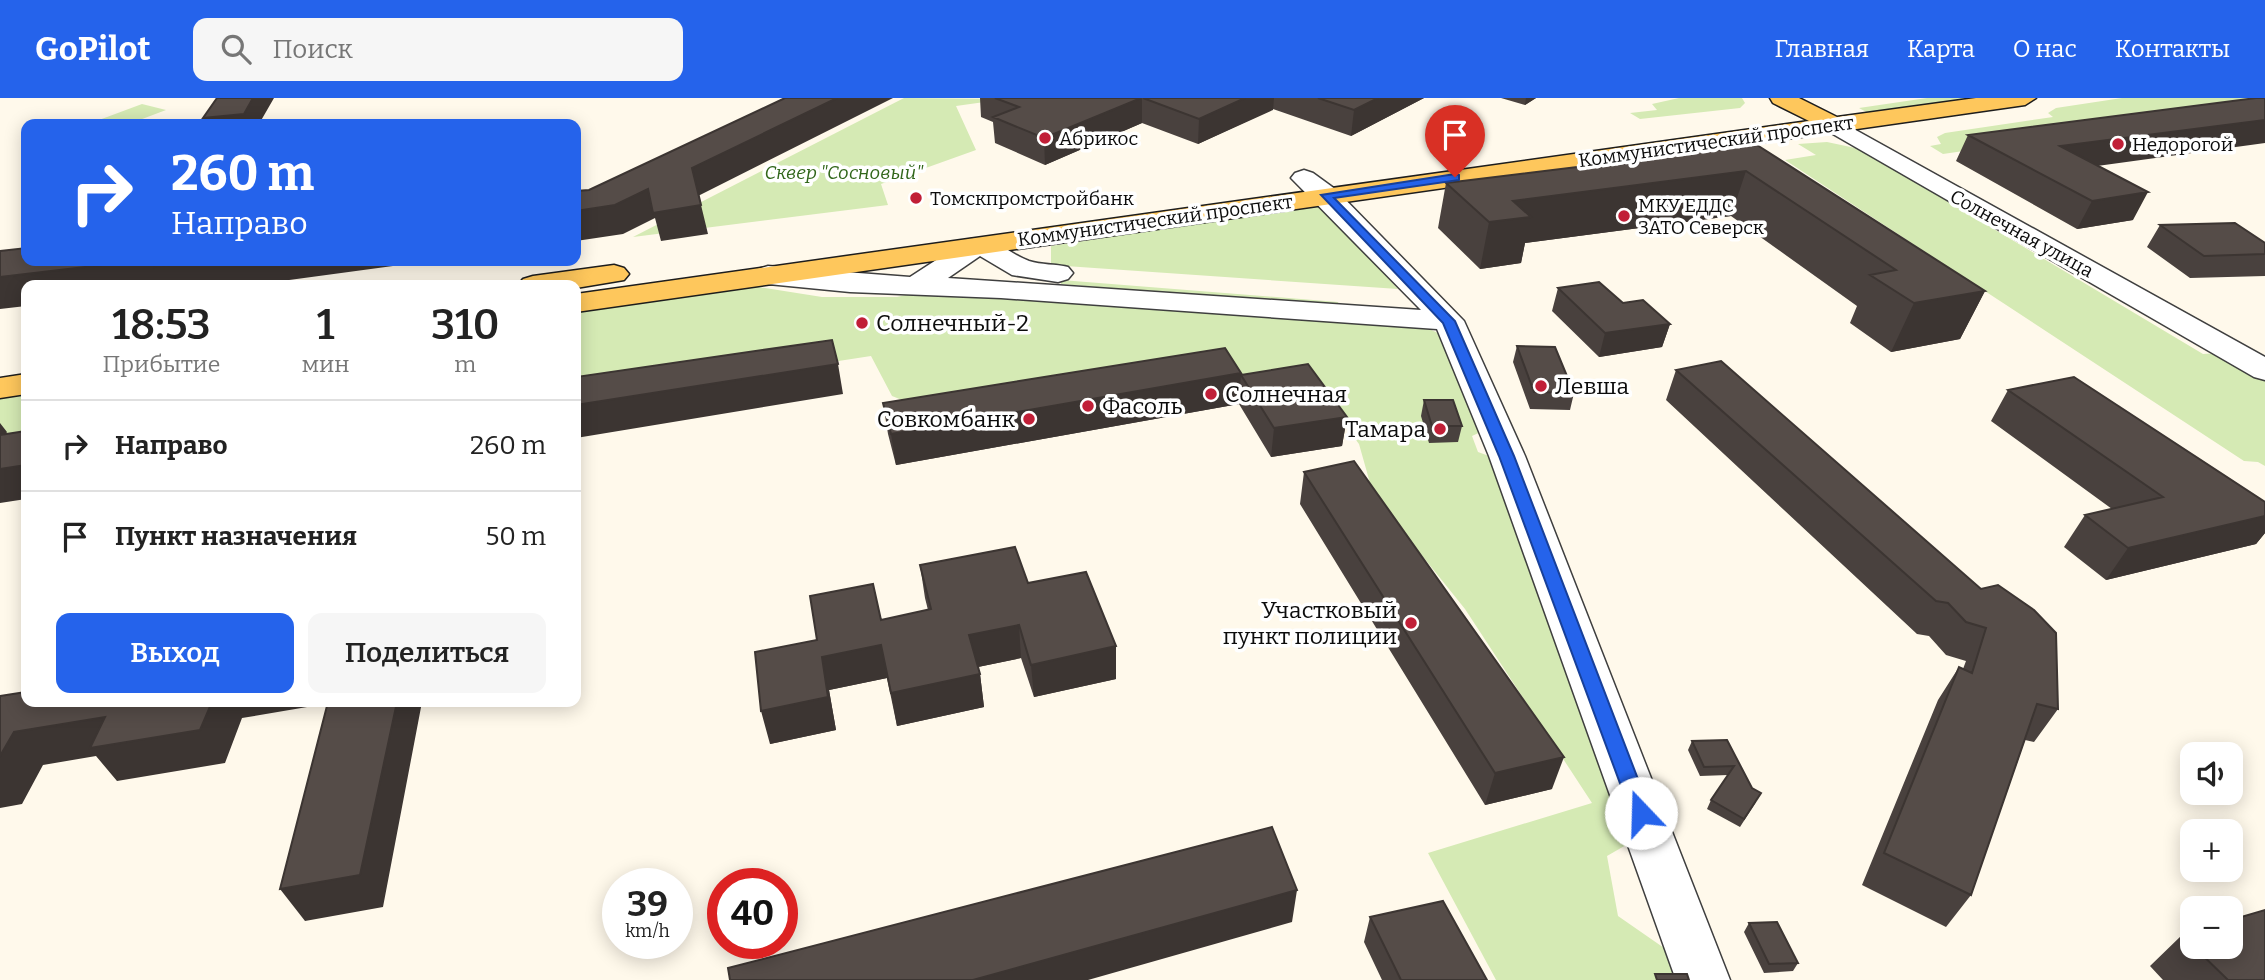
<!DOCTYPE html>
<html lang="ru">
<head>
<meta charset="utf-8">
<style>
	body { margin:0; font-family:Bitter,serif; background:#f6f6f6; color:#222; height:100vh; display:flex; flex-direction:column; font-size:26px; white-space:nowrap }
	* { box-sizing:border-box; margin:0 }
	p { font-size:23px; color:#767676 }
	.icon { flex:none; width:38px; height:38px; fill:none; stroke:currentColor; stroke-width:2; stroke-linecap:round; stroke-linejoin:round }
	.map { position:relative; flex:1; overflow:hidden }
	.details { position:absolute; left:21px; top:182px; width:560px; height:427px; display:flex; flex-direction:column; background:#fff; border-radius:14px; box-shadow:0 4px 18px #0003 }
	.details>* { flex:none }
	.hud { position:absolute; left:21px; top:21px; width:560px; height:147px; border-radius:14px; box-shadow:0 4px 18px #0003; background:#2563eb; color:#fff; overflow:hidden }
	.tools { position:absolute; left:2180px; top:644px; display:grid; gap:14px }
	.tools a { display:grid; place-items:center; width:63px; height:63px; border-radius:14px; background:#fff; box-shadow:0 4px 18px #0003; font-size:35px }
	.speed { position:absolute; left:602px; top:770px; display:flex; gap:14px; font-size:35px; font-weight:700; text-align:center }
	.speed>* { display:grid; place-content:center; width:91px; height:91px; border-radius:50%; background:#fff; box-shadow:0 4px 18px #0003; line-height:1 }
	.speed small { font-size:18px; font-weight:400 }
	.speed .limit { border:10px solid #d22; background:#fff; color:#111 }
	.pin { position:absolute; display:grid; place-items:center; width:60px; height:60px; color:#fff; margin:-72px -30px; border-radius:50% 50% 50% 0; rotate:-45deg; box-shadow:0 0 7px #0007 }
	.pin .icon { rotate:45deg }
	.me { position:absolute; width:77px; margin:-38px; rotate:339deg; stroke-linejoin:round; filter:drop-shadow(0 0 5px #0008) }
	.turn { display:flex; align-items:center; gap:24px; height:147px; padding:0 35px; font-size:32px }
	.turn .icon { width:91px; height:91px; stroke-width:2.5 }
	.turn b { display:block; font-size:49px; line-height:60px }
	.eta { display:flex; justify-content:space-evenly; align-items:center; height:119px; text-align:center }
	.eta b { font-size:42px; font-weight:600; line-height:49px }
	.primary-button { display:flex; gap:14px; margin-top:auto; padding:14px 35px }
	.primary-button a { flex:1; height:80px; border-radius:14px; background:#2563eb; color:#fff; font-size:28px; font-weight:600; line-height:80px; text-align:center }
	.primary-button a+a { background:#f6f6f6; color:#222 }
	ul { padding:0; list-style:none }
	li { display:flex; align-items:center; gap:21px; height:91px; padding:0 35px; border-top:2px solid #e0e0e0 }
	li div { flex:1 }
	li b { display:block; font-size:26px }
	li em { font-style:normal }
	header { display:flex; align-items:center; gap:42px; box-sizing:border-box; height:98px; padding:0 35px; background:#2563eb; color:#fff }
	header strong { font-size:33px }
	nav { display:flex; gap:38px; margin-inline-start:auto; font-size:24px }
	.search { width:490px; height:63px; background:#f6f6f6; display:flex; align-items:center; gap:18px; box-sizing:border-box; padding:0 24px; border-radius:14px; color:#767676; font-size:26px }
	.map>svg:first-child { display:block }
</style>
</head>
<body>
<header>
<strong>GoPilot</strong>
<div class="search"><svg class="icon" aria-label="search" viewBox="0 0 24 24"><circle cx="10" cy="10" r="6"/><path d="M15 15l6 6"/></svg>Поиск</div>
<nav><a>Главная</a><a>Карта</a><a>О нас</a><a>Контакты</a></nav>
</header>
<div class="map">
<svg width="2265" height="882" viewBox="0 0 2265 882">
	<rect width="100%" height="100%" fill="#fff9eb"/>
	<path fill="#d5eab4" d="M904,0l102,1 -50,7 20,44 -95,34 7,21 -255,32z
		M1679,0h63l3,5 -5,5 -100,11 -10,-6 27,-3 -5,-6z
		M1927,0h55l-112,16 -11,-6z
		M2122,0h143v9l-322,47 -13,-8 11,-2 -4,-7 8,-4 108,-16 -5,-4 8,-5z
		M142,6l24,6 -37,14 -30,-4z
		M1827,44l33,7 343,205 17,-1 45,28v85l-7,-4 -14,-1 -459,-301 31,-5 -18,-11z
		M1320,107l78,84 -347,-24v-19z
		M1061,182l277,22 1,5 -278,-23z
		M752,188l70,11h75l34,-8 489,36 27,12 38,93 -13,6 6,16 22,8 133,381 -26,15 11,60 49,34 11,30h-182l-68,-127 164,-50 -127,-194 -70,-87 -25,-39 -11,-39 -47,-62 -382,29 -38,-15 -21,-40 -295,45v-89z
		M26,296v65l-26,4v-65z"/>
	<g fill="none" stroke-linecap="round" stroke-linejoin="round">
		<g stroke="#3f3f3f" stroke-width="3">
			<path id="minor" d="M1834,20l431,239v23l-11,-3 -428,-247 -4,-5 4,-5z
				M1304,72l9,3 22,16 129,132 61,135 205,524h-54l-187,-524 -52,-127 -436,-31 -151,-6 -82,-8 -10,-3 -5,-6 5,-6 10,-3 142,11 57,-37c26,-6 40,13 62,21 12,4 27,3 39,6l5,6 -5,6 -10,3 -46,-7 -32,-19 -32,22 473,32 -130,-132 4,-5z"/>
		</g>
		<g stroke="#1d1d1d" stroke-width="3">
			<path id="major" d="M1770,0h29l38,19 139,-19h60l-11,7 -1449,207v-18l1233,-173 -36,-18z
				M614,167l10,3 5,6 -5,6 -48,8v-3h-58l5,-6 10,-3z
				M26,276v20l-26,4v-20z"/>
		</g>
		<use href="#minor" fill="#fff" fill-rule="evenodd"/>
		<use href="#major" fill="#fec75c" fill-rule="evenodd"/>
	</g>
	<path fill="#49413e" d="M980,0h444l-73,38 -78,-27 -75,35 -56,-21 -97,42 -50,-22 -2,-21 -12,-5z
		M1501,0h35l-11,7z
		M1968,37l129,31 36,54 -56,9 -121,-68z
		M1757,47l228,146 -25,48 -69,13 -41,-29 7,-17 -126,-90 -206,27 -4,20 -41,6 -42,-41 8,-45z
		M2160,127l105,18v33l-75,2 -43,-31z
		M1558,190l65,15 47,21 -8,23 -63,10 -47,-46z
		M1517,248l57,47 -4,17 -40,-1 -17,-47z
		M1676,272l305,219 77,120 -24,33 -9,-2 -54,155 -25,32 -84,-42 76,-185 21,-33 4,2 3,-8 -20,-6 -17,-19 -12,-2 -251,-234z
		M1241,275v2l106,42 -5,29 -71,11 -32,-53 -343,61 -8,-31 -5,-31z
		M2008,292l257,112v31l-9,11 -150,36 -42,-33 21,-32 27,-6 -121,-88z
		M1424,302l38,26 -4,16 -29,1 -8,-27z
		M1304,374l248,317 -67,16 -185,-301z
		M920,467l108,18 88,96 -82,18 -13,-39 -43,9 2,7 4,33 -87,19 -10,-48 -58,12 7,40 -66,14 47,-104 64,-20 47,-10 -3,-12z
		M1727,642l29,62 -16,25 -33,-18 4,-9 17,-25 -28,1 -12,-26 4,-9z
		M1370,819l117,63h-105l-18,-38z
		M1749,825l49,40 -5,8 -29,2 -20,-41z
		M2193,833v16h38l34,33h-102l-13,-14 32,-31z"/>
	<path fill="#3c3532" d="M253,0h21l-15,26h-52l-4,-6z
		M837,0h56l-195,98 -6,-28z
		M1142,0v25l-97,42 -1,-27z
		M1245,0h29l-1,12 -75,34 1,-25z
		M1378,0h46l-73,38 3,-26z
		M1526,0h10l-11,7z
		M2265,22v23l-219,30 14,-27z
		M1746,73l-15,45 -206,27 -4,20 -41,6 9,-47 24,-21z
		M648,91l53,16 7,29 -47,7 -6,-23 -32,16 -47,7v-30z
		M2148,94l-15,28 -56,9 15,-28z
		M136,163h294l-177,24h-227v21l-26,3v-32z
		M1985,193l-25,48 -69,13 23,-49z
		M1670,226l-8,23 -63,10 6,-24z
		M838,266l5,30 -267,44v-33z
		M1241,275l-2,31 -343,61 -5,-31z
		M1347,319l-5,29 -71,11 3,-29z
		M0,325l7,9 -7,13z
		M26,367v34l-26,4v-34z
		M2265,418v17l-9,11 -150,36 22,-32z
		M1019,527l2,33 -48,10 -4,-33z
		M881,547l6,33 -58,12 7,40 -66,14 -9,-33 61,-54z
		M1116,548v33l-82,18 -3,-32z
		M980,576l4,33 -87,19 -6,-33z
		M212,604h102l-1,4 -71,12 -17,45 -108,18 -21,-25 -53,9 -21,39 -22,4v-52l14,-24 91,-15z
		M397,604h25l-39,205 -78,14 -25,-32z
		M1564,659l-12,32 -67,16 10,-32z
		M1297,792l-5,32 -204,58h-115z"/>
	<path fill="#554c48" stroke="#3c3532" stroke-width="2" d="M217,0h36l-9,16 -41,4z
		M785,0h52l-145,70 9,37 -48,8 -5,-24 -33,16 -39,6v-20l13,-1z
		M995,0h146l-97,40 -51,-21 26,-10z
		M1143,0h102l-46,21z
		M1318,0h60l-24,12z
		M2256,0h9v22l-205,26 88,46 -56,9 -124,-66z
		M269,24l-1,2h-19z
		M1757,47l228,146 -71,12 -44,-28 26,-5 -150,-99 -233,30 18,16 -42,5 -43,-39z
		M2235,125l30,20v11l-61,2 -44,-31z
		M26,150v13h110l-136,16v-26z
		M159,163h40l-44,6z
		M1599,184l24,21 20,-3 27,24 -65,9 -47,-45z
		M832,242l6,24 -262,41v-28z
		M1517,248l38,1 19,46 -40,-1z
		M1225,250l16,25 -350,61 -8,-31z
		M1721,263l260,228 17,-4 36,25 22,23 2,76 -21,-5 -66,191 -87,-42 75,-186 13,6 14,-45 -20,-6 -18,-19 -12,-2 -260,-231z
		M1308,266l39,53 -73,11 -33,-53z
		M2074,279l191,125v14l-137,32 -43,-33 78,-18 -155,-107z
		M1424,302h29l9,26h-30z
		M26,333v34l-26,4v-34z
		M1354,363l210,296 -69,16 -191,-301z
		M1015,449l13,36 58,-11 30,74 -85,19 -12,-40 -50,10 11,39 -89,19 -10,-48 -59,12 6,40 -67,14 -6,-59 62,-12 -7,-44 63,-12 8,36 50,-11 -11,-44z
		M26,594v10h186l-12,28 -110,18 15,-31 -91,15 -14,24v-60z
		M328,604h69l-37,173 -80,14z
		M1727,642l25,48 9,5 -17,26 -33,-19 23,-34 -30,1 -12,-26z
		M1272,729l25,63 -324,90h-243l-2,-12z
		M1443,803l44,79h-86l-31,-63z
		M2265,812v70h-37l-34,-33h37v-27z
		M1777,824l21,41 -29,1 -20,-41z
		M2193,833v14l-11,-10z
		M1655,876h32l2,6h-32z"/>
	<path fill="#2563eb" stroke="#184099" stroke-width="2" d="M1455,76l4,1v5l-125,18 121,123 59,135 137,357 -3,6h-14l-3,-6 -132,-357 -56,-133 -122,-128z"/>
	<g fill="#c11f37" stroke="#fff" stroke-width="2.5">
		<circle cx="1045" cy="40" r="7"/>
		<circle cx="2118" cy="46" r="7"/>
		<circle cx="916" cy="100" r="7"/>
		<circle cx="1624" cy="118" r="7"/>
		<circle cx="862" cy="225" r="7"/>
		<circle cx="1541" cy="288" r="7"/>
		<circle cx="1211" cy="296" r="7"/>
		<circle cx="1088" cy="308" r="7"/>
		<circle cx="1029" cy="321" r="7"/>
		<circle cx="1440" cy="331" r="7"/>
		<circle cx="1411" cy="525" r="7"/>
	</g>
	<g text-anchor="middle" stroke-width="7" stroke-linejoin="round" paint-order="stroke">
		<g font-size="19" fill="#0c0c0c" stroke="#fff" text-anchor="start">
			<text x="1059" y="47">Абрикос</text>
			<text x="2132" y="53">Недорогой</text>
			<text x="930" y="107">Томскпромстройбанк</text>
			<text x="1638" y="114">МКУ ЕДДС<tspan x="1638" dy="22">ЗАТО Северск</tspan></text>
		</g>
		<g font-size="19" fill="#0c0c0c" stroke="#fff">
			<text transform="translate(1716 43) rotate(-8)" y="7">Коммунистический проспект</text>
			<text transform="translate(1155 122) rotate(-8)" y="7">Коммунистический проспект</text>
			<text transform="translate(2022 135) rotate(29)" y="7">Солнечная улица</text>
		</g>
		<g font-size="19" font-style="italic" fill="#31661a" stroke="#fff">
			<text x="844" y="81">Сквер "Сосновый"</text>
		</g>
		<g font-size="23" fill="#0c0c0c" stroke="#fff" text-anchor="start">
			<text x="876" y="233">Солнечный-2</text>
			<text x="1555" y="296">Левша</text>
			<text x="1225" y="304">Солнечная</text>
			<text x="1102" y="316">Фасоль</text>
			<text x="1015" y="329" text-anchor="end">Совкомбанк</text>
			<text x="1426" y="339" text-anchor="end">Тамара</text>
			<text x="1397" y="520" text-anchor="end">Участковый<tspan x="1397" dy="26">пункт полиции</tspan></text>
		</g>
	</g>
</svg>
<div class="tools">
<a><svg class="icon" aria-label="sound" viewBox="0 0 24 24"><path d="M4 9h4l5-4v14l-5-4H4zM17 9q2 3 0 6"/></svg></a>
<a>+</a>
<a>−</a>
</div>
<div class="speed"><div>39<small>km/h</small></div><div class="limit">40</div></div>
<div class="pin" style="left:1455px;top:79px;background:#d93025"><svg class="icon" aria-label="arrive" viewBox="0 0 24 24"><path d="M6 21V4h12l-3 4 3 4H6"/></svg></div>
<svg class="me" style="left:1641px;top:715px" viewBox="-20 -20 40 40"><circle r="19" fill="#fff"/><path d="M0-13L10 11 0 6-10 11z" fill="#2563eb"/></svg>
<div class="hud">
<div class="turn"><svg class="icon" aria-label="right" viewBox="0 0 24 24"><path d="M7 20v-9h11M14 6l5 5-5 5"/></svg><div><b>260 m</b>Направо</div></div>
</div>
<section class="details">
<div class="eta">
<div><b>18:53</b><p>Прибытие</p></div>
<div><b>1</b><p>мин</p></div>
<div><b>310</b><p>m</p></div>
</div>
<ul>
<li><svg class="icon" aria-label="right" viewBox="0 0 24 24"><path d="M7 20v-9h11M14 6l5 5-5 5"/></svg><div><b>Направо</b></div><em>260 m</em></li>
<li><svg class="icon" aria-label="arrive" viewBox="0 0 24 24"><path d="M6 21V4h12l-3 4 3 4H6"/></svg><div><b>Пункт назначения</b></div><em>50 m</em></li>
</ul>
<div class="primary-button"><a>Выход</a><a>Поделиться</a></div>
</section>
</div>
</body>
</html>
